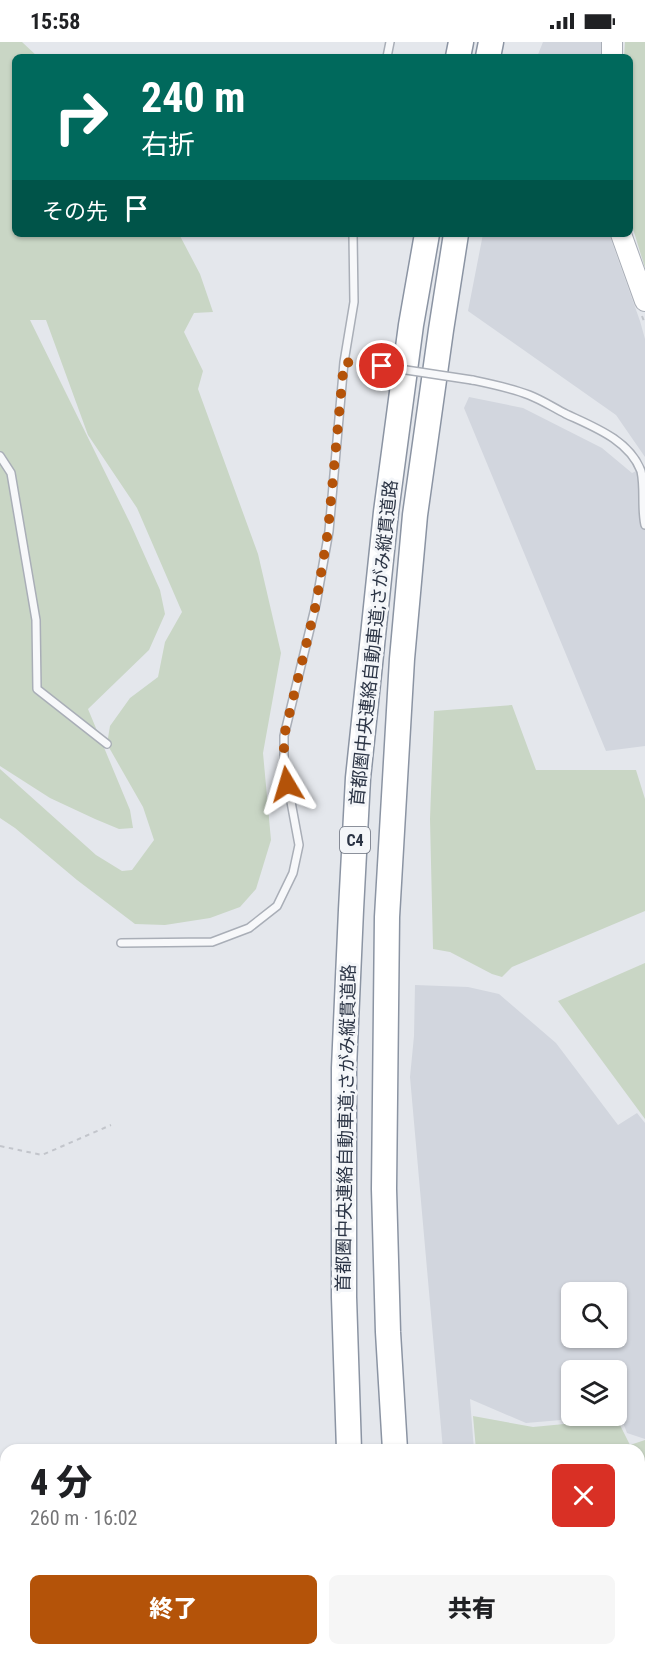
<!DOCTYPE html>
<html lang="ja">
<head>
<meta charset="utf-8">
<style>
	body { margin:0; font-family:"Roboto Condensed","Noto Sans JP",sans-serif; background:#f6f6f6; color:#202124; height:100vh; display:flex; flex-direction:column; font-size:22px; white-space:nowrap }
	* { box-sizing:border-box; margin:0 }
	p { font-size:20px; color:#757577 }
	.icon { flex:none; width:33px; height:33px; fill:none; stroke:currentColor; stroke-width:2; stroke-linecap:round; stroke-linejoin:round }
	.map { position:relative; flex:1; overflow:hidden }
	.details { position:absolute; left:0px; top:1402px; width:645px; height:212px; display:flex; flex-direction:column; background:#fff; border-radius:18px 18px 0 0; box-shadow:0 2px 4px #0004 }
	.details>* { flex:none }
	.banner { position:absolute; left:12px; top:12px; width:621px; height:183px; border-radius:9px; box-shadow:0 2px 4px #0004; background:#00695c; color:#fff; overflow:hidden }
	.controls { position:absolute; left:561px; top:1240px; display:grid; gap:12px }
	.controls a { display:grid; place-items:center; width:66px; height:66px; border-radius:9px; background:#fff; box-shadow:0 2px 4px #0004; font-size:30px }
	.pin { position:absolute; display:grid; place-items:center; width:51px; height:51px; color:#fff; margin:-26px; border:3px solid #fff; border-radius:50%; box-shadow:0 2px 6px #0007 }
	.me { position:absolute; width:66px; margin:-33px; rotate:353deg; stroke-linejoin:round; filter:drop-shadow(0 0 4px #0008) }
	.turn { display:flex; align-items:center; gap:21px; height:126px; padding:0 30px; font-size:27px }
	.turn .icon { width:78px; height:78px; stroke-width:2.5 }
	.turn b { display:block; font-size:42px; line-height:51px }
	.then { display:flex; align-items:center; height:57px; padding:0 30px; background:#0003; gap:12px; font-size:22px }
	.round { display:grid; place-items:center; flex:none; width:63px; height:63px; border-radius:9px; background:#f6f6f6 }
	.head { display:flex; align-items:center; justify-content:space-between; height:102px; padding:0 30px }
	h1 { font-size:36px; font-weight:800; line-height:45px }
	.button { display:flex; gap:12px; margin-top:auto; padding:12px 30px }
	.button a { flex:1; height:69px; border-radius:9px; background:#b45309; color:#fff; font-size:24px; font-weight:800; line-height:69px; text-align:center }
	.button a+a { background:#f6f6f6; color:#202124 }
	.status { display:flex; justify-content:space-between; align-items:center; height:42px; padding:0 30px; background:#fff; direction:ltr }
	.status svg { height:16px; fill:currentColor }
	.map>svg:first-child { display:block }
</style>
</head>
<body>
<div class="status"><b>15:58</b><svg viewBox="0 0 49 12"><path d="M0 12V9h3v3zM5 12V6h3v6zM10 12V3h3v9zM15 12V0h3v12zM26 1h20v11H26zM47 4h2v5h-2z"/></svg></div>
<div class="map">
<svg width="645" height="1613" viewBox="0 0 645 1613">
	<rect width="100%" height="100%" fill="#e4e7ec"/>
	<path fill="#d2d6de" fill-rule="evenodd" d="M543,0h60v15h-66z
		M483,192h126l31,87 5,18v118l-29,-42 -148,-104z
		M469,355l54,11 79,40 30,25 13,-6v279l-39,5 -142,-343z
		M415,943l53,2 31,7 57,49 62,82 19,-12 8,10v316l-18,-6 -7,-18h-3l-1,-44h-44v45h36l-82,7 -56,-24 4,51h-31l-33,-373 4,-41zM572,1251h44v45h-44z"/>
	<path fill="#c9d6c5" d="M0,0h22l16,15h-23v177h164l21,40 13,38 -19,1 -10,19 19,39 -5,18 60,165 23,99 -18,100 8,87 -15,49 -16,18 -30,11 -45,7 -30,-1 -58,-44 -62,-52 -15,-10v-49l96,86 26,16 10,-1 22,-30 -11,-33 -36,-63 3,-18 20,-28 28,-21 7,-35 17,-30 -45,-104 -49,-73 -42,-115h-16l101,205 29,65 5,24 -16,36 -61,59 42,101 3,18 -14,1 -24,-10 -45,-21 -50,-32z
		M625,0h20v226l-15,-49v-162h-6z
		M512,663l24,65h100l9,29v112l-133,56 -10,10 -10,-3 -42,-22 -17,-3 -3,-130 4,-108z
		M645,921v156l-87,-118z
		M473,1374l60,11 84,-8 13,26 15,-5v215h-150l-1,-5h145v-200h-163z"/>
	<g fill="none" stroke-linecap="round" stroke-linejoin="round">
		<g stroke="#a9aeb7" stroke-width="10">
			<path id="service" d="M387,15l3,-15
				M472,338c19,4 39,8 57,15 13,5 25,13 37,19 28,13 63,26 75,57 4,18 0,36 4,54
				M0,414l11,17 25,147 1,69 70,55
				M121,901l91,-1 37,-14 28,-22 16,-33 6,-28 -15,-81v-28l32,-132 13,-73 15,-169 10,-60 -1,-68"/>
		</g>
		<g stroke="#a9aeb7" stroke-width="22">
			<path id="secondary" d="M612,15v-15
				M621,192l24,67"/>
		</g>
		<g stroke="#8b94a3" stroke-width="27">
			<path id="motorway" d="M458,15l3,-15
				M488,15l3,-15
				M349,1408l-5,-153v-229l7,-158 7,-132 28,-266 25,-187 16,-91
				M395,1408l-7,-118 -4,-143 3,-272 15,-258 13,-144 26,-185 15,-96
				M363,1608v5
				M412,1608v5"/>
		</g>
		<path stroke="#c2c5cb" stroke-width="2" stroke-dasharray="4.5 4.5" stroke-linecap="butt" d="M642,274l3,8
			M0,1104l42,9 69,-30
			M599,1608l1,5"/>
		<use href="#service" stroke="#f7f8fa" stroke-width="7"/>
		<use href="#secondary" stroke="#fff" stroke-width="20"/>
		<use href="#motorway" stroke="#fff" stroke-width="24"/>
		<g stroke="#a9aeb7" stroke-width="10" stroke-linecap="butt">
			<path id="service-bridge" d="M360,321l112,17"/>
		</g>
		<use href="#service-bridge" stroke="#f7f8fa" stroke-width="7"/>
	</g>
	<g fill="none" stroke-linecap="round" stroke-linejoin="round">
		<path stroke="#b45309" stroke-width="10" stroke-dasharray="0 18" d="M287,742l-3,-20v-28l32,-132 12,-73 16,-169 38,4"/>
	</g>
	<g text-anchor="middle" stroke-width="6" stroke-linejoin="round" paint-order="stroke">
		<rect fill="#f4f6f9" stroke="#676e7b" stroke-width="1.5" x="340" y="785" width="30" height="26" rx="4.5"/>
		<g font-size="16" font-weight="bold" fill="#2b3445">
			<text x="355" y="804">C4</text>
		</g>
		<g font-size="18" fill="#2b3445" stroke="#f4f6f9">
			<text transform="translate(374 601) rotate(-84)" y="6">首都圏中央連絡自動車道;さがみ縦貫道路</text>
			<text transform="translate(346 1086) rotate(-89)" y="6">首都圏中央連絡自動車道;さがみ縦貫道路</text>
		</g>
	</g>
</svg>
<div class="controls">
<a><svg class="icon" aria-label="search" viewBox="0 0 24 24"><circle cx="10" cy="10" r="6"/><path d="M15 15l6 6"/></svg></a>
<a><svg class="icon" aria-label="layers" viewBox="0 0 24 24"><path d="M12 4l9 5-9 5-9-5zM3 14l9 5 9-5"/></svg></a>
</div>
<div class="pin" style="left:382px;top:324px;background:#d93025"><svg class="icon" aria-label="arrive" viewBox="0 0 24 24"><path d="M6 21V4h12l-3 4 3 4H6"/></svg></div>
<svg class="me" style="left:287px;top:742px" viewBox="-20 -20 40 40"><path d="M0-17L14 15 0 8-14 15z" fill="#b45309" stroke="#fff" stroke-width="4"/></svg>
<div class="banner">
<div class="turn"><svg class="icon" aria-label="right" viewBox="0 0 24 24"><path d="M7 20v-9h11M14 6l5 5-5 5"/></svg><div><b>240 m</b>右折</div></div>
<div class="then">その先<svg class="icon" aria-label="arrive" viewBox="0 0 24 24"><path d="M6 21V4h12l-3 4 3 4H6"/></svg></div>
</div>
<section class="details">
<div class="head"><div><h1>4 分</h1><p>260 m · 16:02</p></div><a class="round" style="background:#d93025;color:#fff"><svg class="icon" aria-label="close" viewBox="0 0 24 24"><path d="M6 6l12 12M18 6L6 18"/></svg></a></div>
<div class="button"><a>終了</a><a>共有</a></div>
</section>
</div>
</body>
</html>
